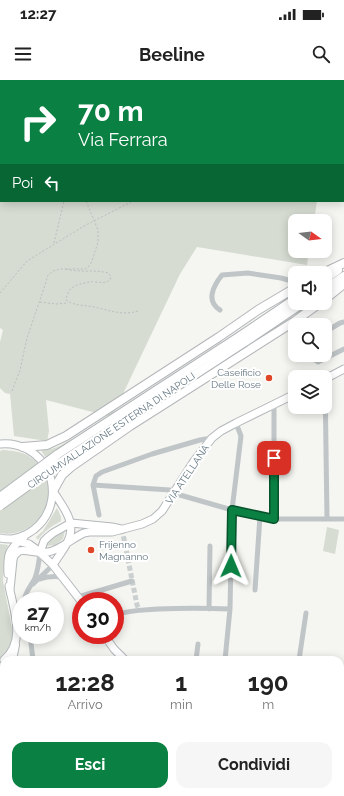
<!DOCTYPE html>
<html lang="it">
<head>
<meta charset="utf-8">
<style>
	body { margin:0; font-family:Raleway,sans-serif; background:#f6f6f6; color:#222; height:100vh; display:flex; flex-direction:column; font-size:15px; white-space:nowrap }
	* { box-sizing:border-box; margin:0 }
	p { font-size:13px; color:#767676 }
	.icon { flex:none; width:22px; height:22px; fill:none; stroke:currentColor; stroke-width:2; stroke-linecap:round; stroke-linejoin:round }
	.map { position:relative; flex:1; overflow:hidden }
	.side { position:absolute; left:0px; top:576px; width:344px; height:140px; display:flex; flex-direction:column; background:#fff; border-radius:12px 12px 0 0; box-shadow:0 2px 10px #0003 }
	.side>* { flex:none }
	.banner { position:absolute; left:0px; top:0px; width:344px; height:122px; box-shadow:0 2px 10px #0003; background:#0b8043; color:#fff; overflow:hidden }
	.needle { width:26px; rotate:104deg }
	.buttons { position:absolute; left:288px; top:134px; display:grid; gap:8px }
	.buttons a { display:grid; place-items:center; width:44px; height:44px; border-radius:8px; background:#fff; box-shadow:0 2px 10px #0003; font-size:20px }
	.speed { position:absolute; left:12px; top:512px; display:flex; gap:8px; font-size:20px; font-weight:700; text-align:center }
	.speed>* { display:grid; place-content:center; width:52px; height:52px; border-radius:50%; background:#fff; box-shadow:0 2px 10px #0003; line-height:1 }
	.speed small { font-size:10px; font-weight:400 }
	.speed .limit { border:6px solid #d22; background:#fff; color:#111 }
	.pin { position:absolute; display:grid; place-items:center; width:34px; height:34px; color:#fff; margin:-17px; border-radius:8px; box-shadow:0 2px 6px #0006 }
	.me { position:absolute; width:44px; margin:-22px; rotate:1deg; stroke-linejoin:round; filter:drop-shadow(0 0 3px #0008) }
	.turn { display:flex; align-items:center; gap:14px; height:84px; padding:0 12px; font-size:18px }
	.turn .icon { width:52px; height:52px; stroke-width:2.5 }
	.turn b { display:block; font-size:28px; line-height:34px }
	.then { display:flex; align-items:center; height:38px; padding:0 12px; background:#0003; gap:8px; font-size:15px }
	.eta { display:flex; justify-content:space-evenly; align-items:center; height:68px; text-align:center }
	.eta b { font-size:24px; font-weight:700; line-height:28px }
	.button { display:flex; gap:8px; margin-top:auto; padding:8px 12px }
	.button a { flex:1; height:46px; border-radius:12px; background:#0b8043; color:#fff; font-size:16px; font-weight:700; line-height:46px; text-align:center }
	.button a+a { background:#f6f6f6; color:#222 }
	.status { display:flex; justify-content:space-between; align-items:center; height:28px; padding:0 20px; background:#fff; direction:ltr }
	.status svg { height:11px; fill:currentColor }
	header { display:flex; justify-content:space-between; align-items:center; height:52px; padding:0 12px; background:#fff; font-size:18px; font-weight:700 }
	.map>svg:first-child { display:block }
</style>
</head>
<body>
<div class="status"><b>12:27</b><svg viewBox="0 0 49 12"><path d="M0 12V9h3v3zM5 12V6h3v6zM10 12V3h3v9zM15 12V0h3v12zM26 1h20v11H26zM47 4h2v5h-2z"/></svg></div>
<header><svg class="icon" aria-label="menu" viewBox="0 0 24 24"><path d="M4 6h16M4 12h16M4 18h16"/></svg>Beeline<svg class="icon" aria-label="search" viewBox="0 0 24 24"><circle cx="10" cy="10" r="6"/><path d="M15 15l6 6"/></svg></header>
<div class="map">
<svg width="344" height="716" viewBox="0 0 344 716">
	<rect width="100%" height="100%" fill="#f5f5f1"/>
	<path fill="#d6dcd2" d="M30,0h101v1h-102z
		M170,0h174v76l-1,-1v-74h-173z
		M0,94h1v27h316l-3,20h-19v30h14l-2,14 -110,-18 -17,27 -68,143 -66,-17 3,31 -2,10 -33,-5 -4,-42 -5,-1 -5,-5v-46l3,-12 -3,-2z
		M68,361l9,12 -13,11 -9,10 -14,-24c11,0 18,-3 27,-9z
		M3,370c9,1 19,1 27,7 27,18 24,59 -6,73 -7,3 -16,5 -24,3v-82z
		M57,428l4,9v4c-9,5 -17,10 -23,19l-2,-3 7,-6z
		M327,447l12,3 -4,24 -12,-3z
		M63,450l2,1 -2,8 -8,6 -9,1v-3l6,-6z
		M0,464l8,1 -4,17 -1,19 10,53c-1,10 -5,18 -13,24z
		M84,712h88l-1,4h-88z"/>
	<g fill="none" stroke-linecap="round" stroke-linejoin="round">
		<path stroke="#cacfd0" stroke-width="5" stroke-dasharray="5 2.5" stroke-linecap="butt" d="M122,449l15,76 3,6"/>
		<g stroke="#b3b8bb" stroke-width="9">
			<path id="major" d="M325,299l19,-10
				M0,364c9,-1 19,1 27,5 40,22 31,82 -15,90 -4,0 -8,0 -12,-1
				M53,411c10,16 25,32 14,52 -4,8 -10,15 -14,22
				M17,461l12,3 7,5 17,16 28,36
				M40,473l4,-12 4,-4 5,-4 18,-10 41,4 9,2
				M8,494c-1,-20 0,-24 16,-37
				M10,510l3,-30 1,-4 5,-5c8,-2 19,3 29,1 13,-2 24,-14 36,-19l5,-1h23l30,-8 11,-5 9,-8 32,-50 18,-23 9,-7 15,-8 59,-29
				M104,555l10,14 11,11
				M4,580c22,-19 10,-49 5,-74
				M340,665l4,1"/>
		</g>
		<g stroke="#b3b7b9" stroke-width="10">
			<path id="highway" d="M323,193l21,-10
				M325,199l13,-9
				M325,209l19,-13
				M325,219l19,-15
				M240,256l55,-37
				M245,262l58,-39
				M23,367l24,-2 19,-9 153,-99 39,-27 37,-22
				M53,411l9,-16 9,-8 59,-41 165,-105 25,-18
				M12,580l3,-15
				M0,675l4,6
				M24,712l2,4
				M38,712l1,4"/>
		</g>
		<path stroke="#bcbec0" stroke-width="1" stroke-dasharray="2 2" stroke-linecap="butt" d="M42,0l1,1
			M276,1v-1
			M54,163l10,-42
			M66,189c14,4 28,0 42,4l3,3 -1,4c-6,4 -9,2 -15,2 -5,-1 -2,0 -6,0 -13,3 -21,4 -23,18 8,6 18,5 28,7 15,3 28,9 44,4
			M0,213l27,-32 57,-35 49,-25
			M40,222l16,2 12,-1
			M12,311l8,-21 7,-32 16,-47 5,-16 5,-4 8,-2h24l4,-3 3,-5 6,-19v-12l-12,-29"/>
		<path stroke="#c0c5c7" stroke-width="5" d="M168,1v-1
			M0,48h1
			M343,113l1,1
			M220,230c-15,-9 -6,-25 2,-35l26,-2 33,5 14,4
			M325,252l15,-9 4,-1
			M313,275l2,5 3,2 26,-13
			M325,299l2,140
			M274,325v114
			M93,405l77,5 10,5 52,15 42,9h70
			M99,435l-6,-30 3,-9 6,-4 50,-18 48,-14 12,-2
			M40,499c8,-3 15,-3 23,-2
			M33,504l20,-19
			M255,510l5,-74
			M78,517l54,-16
			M24,521c1,-9 7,-15 11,-23 3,-8 4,-16 5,-25
			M209,529l1,-63
			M115,535c13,-5 29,-5 43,-6 24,-1 48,-1 72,0
			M30,555l3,25
			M196,580l2,-16
			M225,580l5,-51 2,-99 9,-74 -5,-13
			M299,580l7,-47
			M54,712v4
			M208,716v-4
			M320,716l1,-4"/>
		<use href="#major" stroke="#fff" stroke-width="7"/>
		<use href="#highway" stroke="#fff" stroke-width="8"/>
		<g stroke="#b3b7b9" stroke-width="10" stroke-linecap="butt">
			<path id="highway-bridge" d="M0,417l58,-43 182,-118
				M0,426l58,-42 187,-122"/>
		</g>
		<use href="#highway-bridge" stroke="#fff" stroke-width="8"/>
	</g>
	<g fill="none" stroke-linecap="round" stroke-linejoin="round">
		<g stroke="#07532c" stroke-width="10">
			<path id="route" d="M231,486l1,-56 42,9v-61"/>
		</g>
		<use href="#route" stroke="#0b8043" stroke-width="7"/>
	</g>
	<g fill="#df4627" stroke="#fff" stroke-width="1.5">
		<circle cx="269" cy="298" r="4"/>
		<circle cx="91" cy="470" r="4"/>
	</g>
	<g text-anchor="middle" stroke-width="4" stroke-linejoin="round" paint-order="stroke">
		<g font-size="10" fill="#647782" stroke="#fff" text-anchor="end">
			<text x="261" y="296">Caseificio<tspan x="261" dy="12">Delle Rose</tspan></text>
			<text x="99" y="468" text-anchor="start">Frijenno<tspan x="99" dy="12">Magnanno</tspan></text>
		</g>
		<g font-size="10" fill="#647782" stroke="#fff">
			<text transform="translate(111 350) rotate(-34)" y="4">CIRCUMVALLAZIONE ESTERNA DI NAPOLI</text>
			<text transform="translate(187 394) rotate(-56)" y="4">VIA ATELLANA</text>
		</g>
	</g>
</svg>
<div class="buttons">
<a><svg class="needle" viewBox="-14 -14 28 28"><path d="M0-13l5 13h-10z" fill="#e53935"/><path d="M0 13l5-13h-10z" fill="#767676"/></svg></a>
<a><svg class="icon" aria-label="sound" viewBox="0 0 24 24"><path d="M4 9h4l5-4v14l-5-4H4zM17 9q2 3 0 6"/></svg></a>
<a><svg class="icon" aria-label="search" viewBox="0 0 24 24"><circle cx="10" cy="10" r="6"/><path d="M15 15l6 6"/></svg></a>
<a><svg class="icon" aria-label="layers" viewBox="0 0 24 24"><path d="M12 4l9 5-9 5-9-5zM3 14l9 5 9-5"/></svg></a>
</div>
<div class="speed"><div>27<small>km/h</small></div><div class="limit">30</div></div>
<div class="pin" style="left:274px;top:378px;background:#d93025"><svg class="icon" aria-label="arrive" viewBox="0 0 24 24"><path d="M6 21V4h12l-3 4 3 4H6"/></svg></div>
<svg class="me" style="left:231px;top:486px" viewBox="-20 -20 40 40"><path d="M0-17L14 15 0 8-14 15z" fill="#0b8043" stroke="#fff" stroke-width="4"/></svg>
<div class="banner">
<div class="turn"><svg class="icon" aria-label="right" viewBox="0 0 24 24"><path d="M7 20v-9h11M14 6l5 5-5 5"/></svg><div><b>70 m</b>Via Ferrara</div></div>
<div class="then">Poi<svg class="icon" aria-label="left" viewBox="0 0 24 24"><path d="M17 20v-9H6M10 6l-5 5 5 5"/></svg></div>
</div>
<section class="side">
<div class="eta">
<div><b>12:28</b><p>Arrivo</p></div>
<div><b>1</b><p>min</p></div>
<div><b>190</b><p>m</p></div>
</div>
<div class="button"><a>Esci</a><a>Condividi</a></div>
</section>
</div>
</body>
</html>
